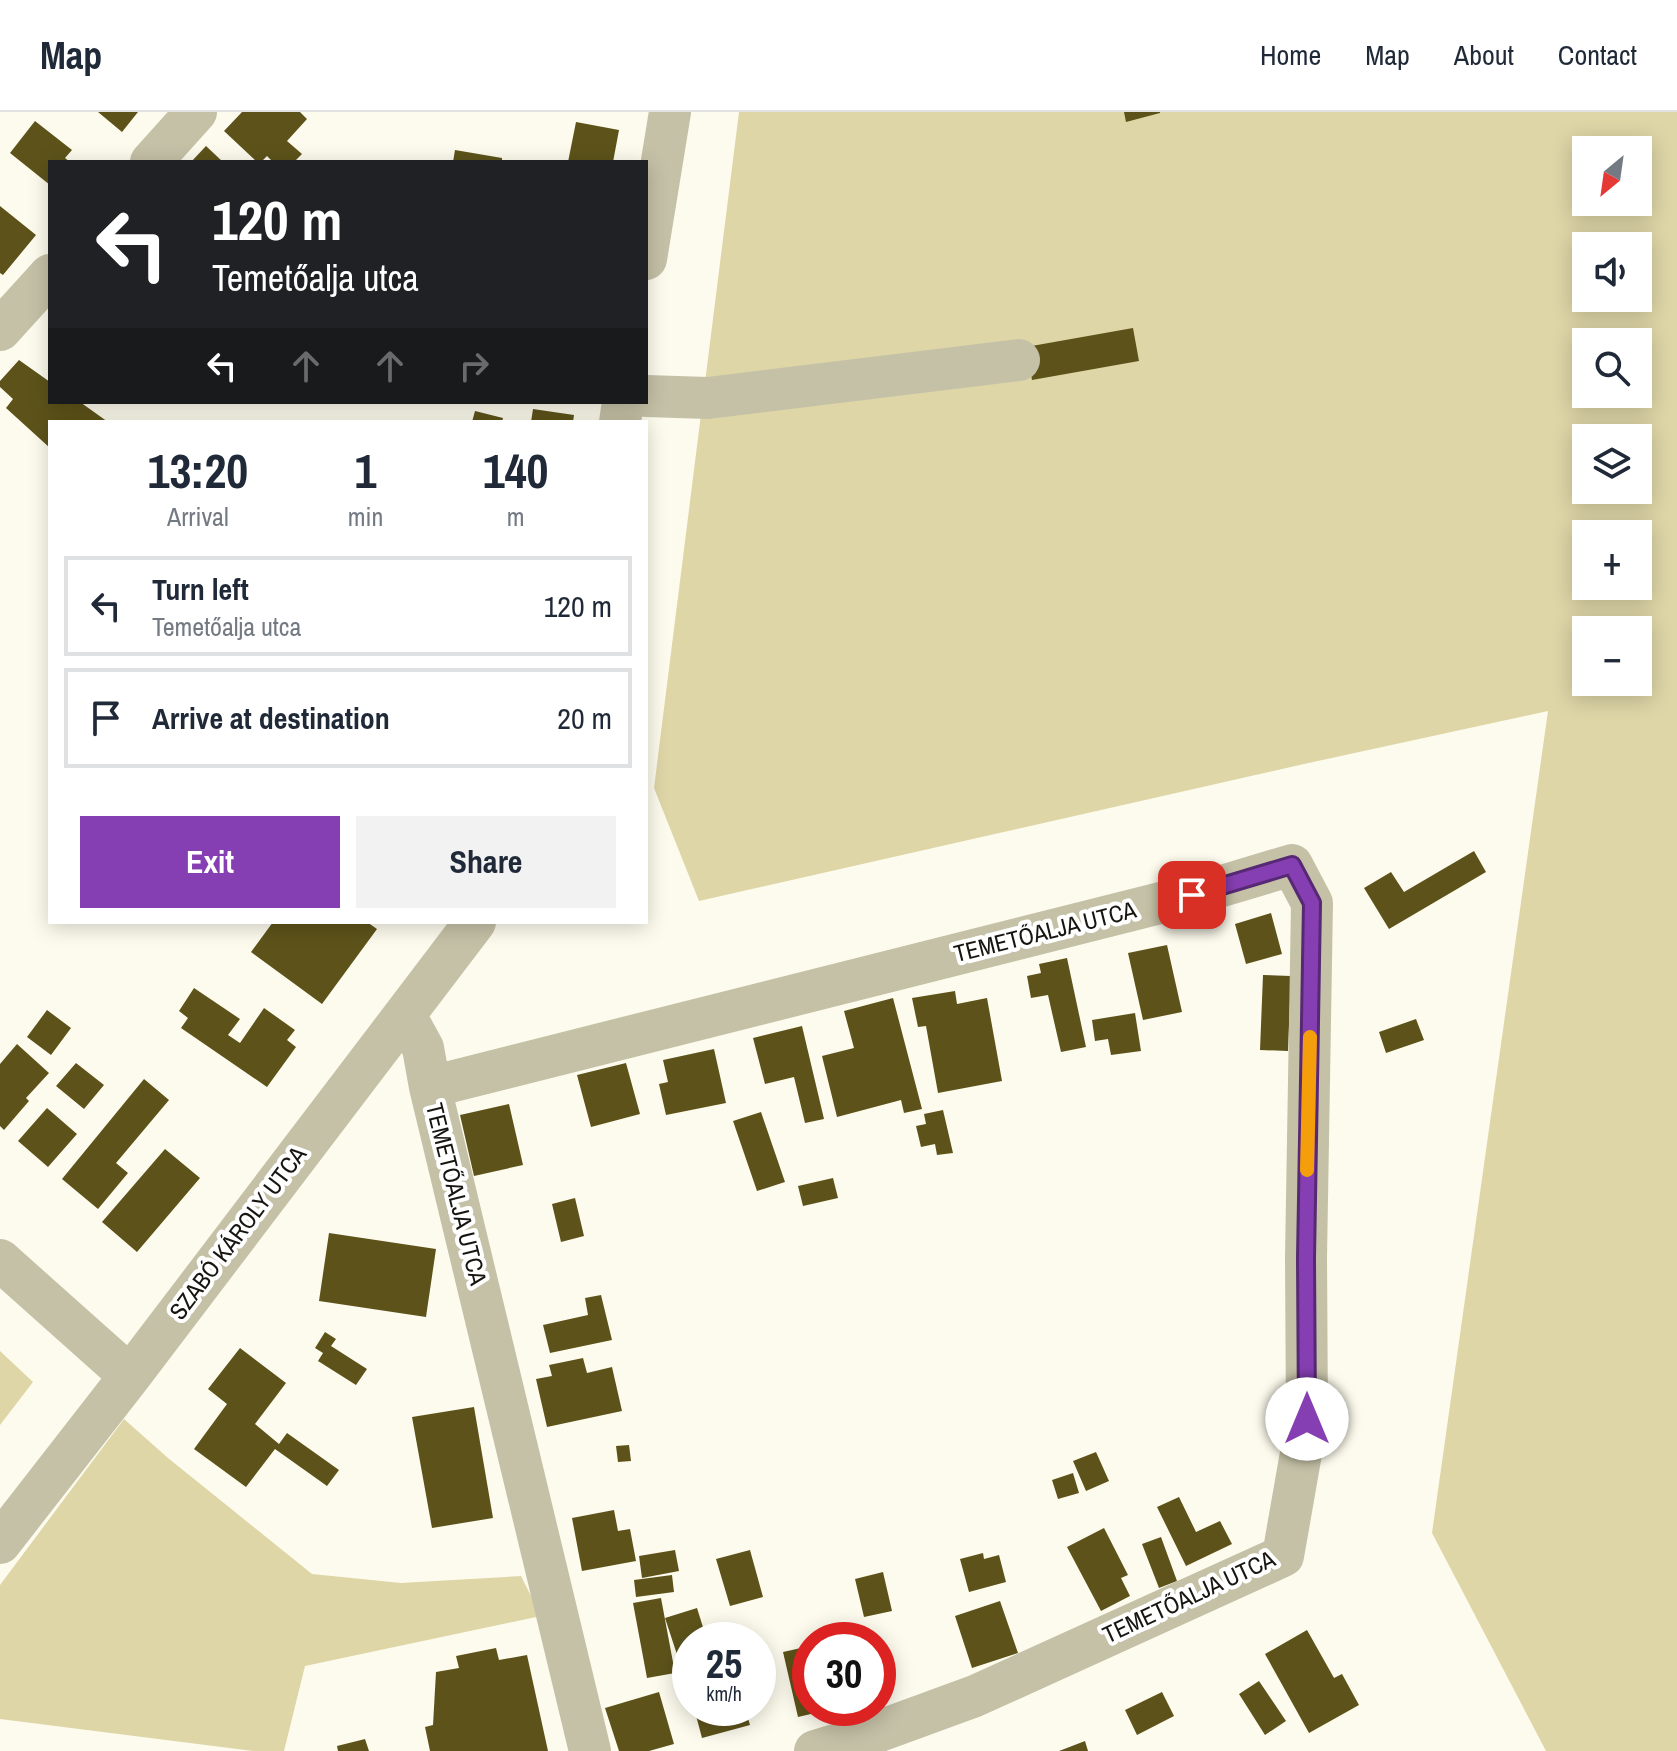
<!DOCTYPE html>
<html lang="en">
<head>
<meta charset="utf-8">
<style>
	body { margin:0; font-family:"Archivo Narrow",sans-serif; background:#f2f2f3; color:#1f2937; height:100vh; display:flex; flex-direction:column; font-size:30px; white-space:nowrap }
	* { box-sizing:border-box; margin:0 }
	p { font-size:26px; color:#747a83 }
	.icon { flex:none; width:44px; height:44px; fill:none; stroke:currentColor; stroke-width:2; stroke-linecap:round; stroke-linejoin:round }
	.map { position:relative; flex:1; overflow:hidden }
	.side { position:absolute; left:48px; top:308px; width:600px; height:504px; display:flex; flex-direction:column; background:#fff; border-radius:0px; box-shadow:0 4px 20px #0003 }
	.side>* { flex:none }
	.hud { position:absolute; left:48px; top:48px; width:600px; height:244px; border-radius:0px; box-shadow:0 4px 20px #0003; background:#202124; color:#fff; overflow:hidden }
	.needle { width:52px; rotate:209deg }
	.tools { position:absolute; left:1572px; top:24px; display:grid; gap:16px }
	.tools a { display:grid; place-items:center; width:80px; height:80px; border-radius:0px; background:#fff; box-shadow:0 4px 20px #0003; font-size:40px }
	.speed { position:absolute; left:672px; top:1510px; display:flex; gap:16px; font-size:40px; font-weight:700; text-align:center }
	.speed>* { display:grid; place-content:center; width:104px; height:104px; border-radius:50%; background:#fff; box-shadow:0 4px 20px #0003; line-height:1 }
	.speed small { font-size:20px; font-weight:400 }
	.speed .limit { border:12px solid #d22; background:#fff; color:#111 }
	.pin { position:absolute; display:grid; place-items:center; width:68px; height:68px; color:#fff; margin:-34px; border-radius:16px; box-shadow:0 4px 12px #0006 }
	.me { position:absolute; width:88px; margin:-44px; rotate:0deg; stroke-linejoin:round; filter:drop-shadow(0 0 6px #0008) }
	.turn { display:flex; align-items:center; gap:28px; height:168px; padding:0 32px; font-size:36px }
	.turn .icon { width:104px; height:104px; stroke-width:2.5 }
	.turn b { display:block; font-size:56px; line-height:68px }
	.lanes { display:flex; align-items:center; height:76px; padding:0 32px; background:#0003; justify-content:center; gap:40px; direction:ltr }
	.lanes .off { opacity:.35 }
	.eta { display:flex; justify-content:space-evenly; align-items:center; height:136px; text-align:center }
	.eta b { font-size:48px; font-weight:700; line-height:56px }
	.button { display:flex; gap:16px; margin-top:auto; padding:16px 32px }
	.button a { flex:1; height:92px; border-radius:0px; background:#863fb2; color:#fff; font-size:32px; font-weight:700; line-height:92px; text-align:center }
	.button a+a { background:#f2f2f3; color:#1f2937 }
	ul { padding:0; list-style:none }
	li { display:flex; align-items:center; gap:24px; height:100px; margin:0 16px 12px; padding:0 16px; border:4px solid #e0e1e3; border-radius:0px }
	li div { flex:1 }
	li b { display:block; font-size:30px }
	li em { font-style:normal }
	header { display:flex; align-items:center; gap:48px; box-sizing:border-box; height:112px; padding:0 40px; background:#fff; border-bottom:2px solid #e0e1e3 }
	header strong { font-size:38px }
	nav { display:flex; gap:44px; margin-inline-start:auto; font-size:28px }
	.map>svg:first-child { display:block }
</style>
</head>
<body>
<header>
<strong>Map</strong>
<nav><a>Home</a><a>Map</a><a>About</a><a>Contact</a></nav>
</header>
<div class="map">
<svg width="1677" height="1639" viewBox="0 0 1677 1639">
	<rect width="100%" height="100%" fill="#fdfbed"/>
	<path fill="#ded6a7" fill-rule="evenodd" d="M739,0h938v1639h-131l-114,-218 116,-822 -244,53 -605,137 -45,-113zM1586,38h52v52h-52zM1586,134h52v52h-52zM1586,230h52v52h-52zM1586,326h52v52h-52zM1586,422h52v52h-52zM1586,518h52v52h-52z
		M0,1239l33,31 -33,43z
		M124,1307l44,39 144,116 89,9 120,-7 20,40 -236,50 -21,85h-31l-253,-32v-134z"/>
	<path fill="#5d531a" d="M98,0h40l-16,20z
		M242,0h58l7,7 -20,22 15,13 -8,8h-21l-6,-6 -6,6h-4l-33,-31z
		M1124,0h36v1l-34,9z
		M35,9l37,29 -7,8 5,4h-20v23l-40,-32z
		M576,10l43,8 -6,32h-45z
		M206,34l17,16h-32z
		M455,38l47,8v4h-49z
		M0,94l36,29 -33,40 -3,-2z
		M1133,216l6,33 -107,19 -6,-33z
		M19,248l31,22v20h30l28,20h-58v26l-44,-40 7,-9 -13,-12v-6z
		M533,297l41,6 -1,7h-42z
		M475,299l28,7 -1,4h-30z
		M1474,739l12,21 -97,57 -25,-41 27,-16 13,20z
		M1271,801l11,41 -36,10 -11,-40z
		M273,810h94l10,7 -55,75 -71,-52z
		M1167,833l15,67 -39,8 -15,-67z
		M1067,846l19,89 -25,5 -13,-57 -17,3 -4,-22 14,-3 -2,-9z
		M1263,863l28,1 -3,75 -28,-1z
		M194,876l46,31 -12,16 12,8 24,-35 31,22 -8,10 9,7 -29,40 -86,-59 7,-10 -9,-7z
		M955,879l2,13 30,-6 15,83 -64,12 -12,-67 -8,1 -6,-29z
		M893,886l29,111 -18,4 -3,-13 -64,17 -15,-61 32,-8 -10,-37z
		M47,898l24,18 -20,27 -24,-18z
		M1135,901l6,38 -30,4 -3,-16 -13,2 -3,-21z
		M1416,907l8,21 -38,13 -7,-21z
		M802,914l22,93 -19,4 -11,-46 -29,7 -12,-46z
		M17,932l32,29 -23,25 3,3 -25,29 -4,-4v-62z
		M714,937l12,54 -60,12 -7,-31 9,-2 -5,-22z
		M76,951l28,22 -20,24 -28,-23z
		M626,951l14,51 -49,13 -14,-52z
		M144,967l25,21 -53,63 12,10 -30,36 -36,-30z
		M509,992l14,61 -49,11 -14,-61z
		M47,996l30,26 -29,33 -30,-26z
		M943,998l10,43 -16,2 -2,-11 -14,3 -5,-21 10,-2 -2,-10z
		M761,1000l24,70 -28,9 -24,-70z
		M165,1037l35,29 -63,74 -35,-30z
		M833,1066l5,20 -35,8 -5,-20z
		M575,1086l9,38 -23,6 -9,-38z
		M329,1121l107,16 -10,68 -107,-16z
		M601,1183l11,45 -62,13 -7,-28 45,-10 -3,-17z
		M325,1220l11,7 -5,7 36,23 -11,16 -38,-24 5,-8 -8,-5z
		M240,1236l46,35 -31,41 24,20 8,-11 52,37 -12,16 -52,-37 -29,38 -52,-38 33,-45 -19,-15z
		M583,1246l4,15 25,-6 10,44 -75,16 -11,-48 16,-3 -3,-11z
		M474,1295l19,111 -61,10 -20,-111z
		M629,1333l2,16 -13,1 -2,-16z
		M1096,1340l13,29 -23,10 -13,-30z
		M1073,1361l6,20 -21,6 -6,-19z
		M1179,1385l17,35 24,-11 12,23 -46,22 -29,-59z
		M614,1398l4,21 12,-2 6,32 -54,10 -10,-53z
		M1104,1416l24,47 -7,3 9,18 -29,15 -34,-64z
		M1161,1425l16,44 -18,7 -17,-44z
		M675,1438l4,21 -37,7 -3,-22z
		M750,1438l13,47 -33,9 -14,-47z
		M983,1441l1,6 15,-4 7,27 -37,10 -9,-33z
		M883,1460l9,39 -28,6 -9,-38z
		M672,1463l2,17 -38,5 -2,-17z
		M661,1486l14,75 -28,5 -14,-75z
		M1000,1489l18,52 -46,15 -17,-52z
		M697,1496l10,32h-17l-1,51 -24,-73z
		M1307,1518l27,48 8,-4 17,31 -50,28 -44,-79z
		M810,1534v62l22,1 -34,8 -15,-65z
		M496,1536l3,12 28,-5 21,96h-118l-5,-24 8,-2 3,-53 23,-4 -3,-12z
		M1259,1569l27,40 -21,14 -26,-41z
		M659,1580l15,52 -25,7h-30l-14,-43z
		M1162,1580l12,24 -37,19 -12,-25z
		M694,1596h51l5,17 -48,13z
		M365,1627l4,12h-31l-1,-5z
		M1085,1629l3,10h-29z"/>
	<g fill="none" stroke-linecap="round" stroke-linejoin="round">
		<path stroke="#c5c1a7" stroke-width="42" d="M151,50l45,-50
			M646,147l24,-147
			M0,218l50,-55
			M646,284l62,2 311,-38
			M620,310l3,-20
			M405,903l18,33 7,39 160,664
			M430,975l762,-192 100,-30 20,38 -6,355 1,161 -24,137 -308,140 -101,37 -59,18
			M0,1148l130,116
			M0,1431l130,-167 345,-454"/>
	</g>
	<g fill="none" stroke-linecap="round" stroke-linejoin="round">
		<g stroke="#572974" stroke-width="20">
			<path id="route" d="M1192,783l100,-30 20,38 -6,355 1,161"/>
		</g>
		<use href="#route" stroke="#863fb2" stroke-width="14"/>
		<path stroke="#f59e0b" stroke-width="14" d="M1307,1058l3,-133"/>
	</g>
	<g text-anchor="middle" stroke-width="8" stroke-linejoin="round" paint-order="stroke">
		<g font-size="24" fill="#161510" stroke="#fff">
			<text transform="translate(1045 820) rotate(-14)" y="8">TEMETŐALJA UTCA</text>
			<text transform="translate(456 1082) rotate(76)" y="8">TEMETŐALJA UTCA</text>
			<text transform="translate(238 1121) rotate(-53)" y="8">SZABÓ KÁROLY UTCA</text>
			<text transform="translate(1189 1485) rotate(-25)" y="8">TEMETŐALJA UTCA</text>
		</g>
	</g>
</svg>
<div class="tools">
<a><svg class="needle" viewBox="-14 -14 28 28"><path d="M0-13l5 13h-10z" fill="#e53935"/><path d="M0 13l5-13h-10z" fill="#747a83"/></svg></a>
<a><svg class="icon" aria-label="sound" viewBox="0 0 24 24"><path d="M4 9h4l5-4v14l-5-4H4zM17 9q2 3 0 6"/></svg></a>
<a><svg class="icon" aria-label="search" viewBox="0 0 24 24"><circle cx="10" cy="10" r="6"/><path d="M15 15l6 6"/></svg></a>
<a><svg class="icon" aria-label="layers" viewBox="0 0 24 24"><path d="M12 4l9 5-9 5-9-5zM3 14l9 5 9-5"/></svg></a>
<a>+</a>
<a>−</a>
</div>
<div class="speed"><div>25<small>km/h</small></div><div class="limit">30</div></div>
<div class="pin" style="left:1192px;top:783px;background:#d93025"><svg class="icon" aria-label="arrive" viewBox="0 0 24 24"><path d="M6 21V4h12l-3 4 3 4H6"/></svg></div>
<svg class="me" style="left:1307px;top:1307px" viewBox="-20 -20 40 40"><circle r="19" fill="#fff"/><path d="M0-13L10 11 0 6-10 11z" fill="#863fb2"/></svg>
<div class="hud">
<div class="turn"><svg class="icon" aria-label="left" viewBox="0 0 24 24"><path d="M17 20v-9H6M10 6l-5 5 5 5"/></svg><div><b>120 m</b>Temetőalja utca</div></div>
<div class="lanes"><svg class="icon" aria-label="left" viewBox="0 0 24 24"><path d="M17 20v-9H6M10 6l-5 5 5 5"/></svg><svg class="icon off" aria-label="ahead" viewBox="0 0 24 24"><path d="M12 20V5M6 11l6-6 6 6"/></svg><svg class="icon off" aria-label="ahead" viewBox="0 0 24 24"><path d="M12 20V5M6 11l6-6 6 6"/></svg><svg class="icon off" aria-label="right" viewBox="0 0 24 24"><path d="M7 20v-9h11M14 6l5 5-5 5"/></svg></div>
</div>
<section class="side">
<div class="eta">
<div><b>13:20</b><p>Arrival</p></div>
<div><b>1</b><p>min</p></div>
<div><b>140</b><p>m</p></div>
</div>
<ul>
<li><svg class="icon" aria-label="left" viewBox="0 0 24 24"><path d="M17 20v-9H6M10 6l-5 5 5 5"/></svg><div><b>Turn left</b><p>Temetőalja utca</p></div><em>120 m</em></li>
<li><svg class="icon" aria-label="arrive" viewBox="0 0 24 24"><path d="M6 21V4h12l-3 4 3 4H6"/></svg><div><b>Arrive at destination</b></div><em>20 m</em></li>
</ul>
<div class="button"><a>Exit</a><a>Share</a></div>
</section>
</div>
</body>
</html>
